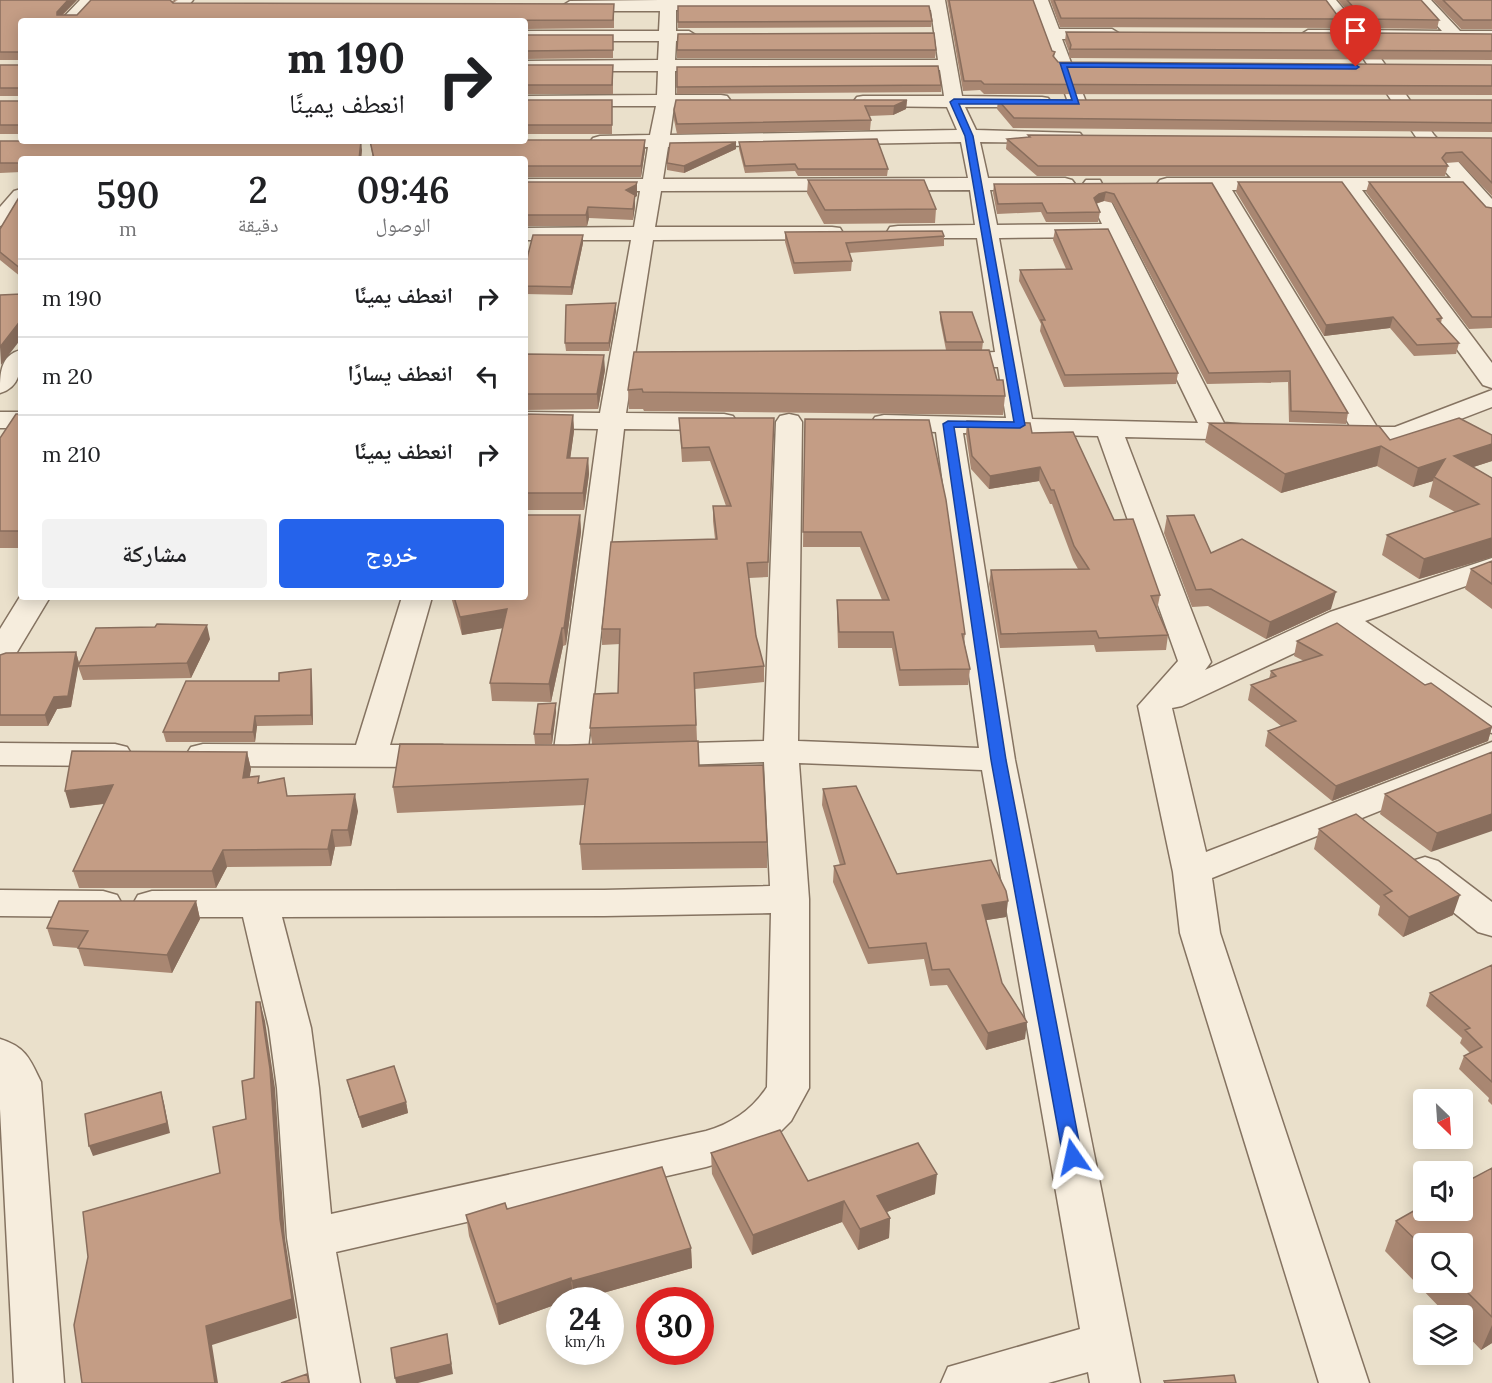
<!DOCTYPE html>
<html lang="ar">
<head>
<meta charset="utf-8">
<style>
	body { margin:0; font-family:Lora,"Noto Naskh Arabic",serif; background:#f2f2f2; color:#202124; direction:rtl; height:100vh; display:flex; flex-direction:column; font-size:22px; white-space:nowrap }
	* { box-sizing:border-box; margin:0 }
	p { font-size:20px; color:#757577 }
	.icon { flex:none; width:33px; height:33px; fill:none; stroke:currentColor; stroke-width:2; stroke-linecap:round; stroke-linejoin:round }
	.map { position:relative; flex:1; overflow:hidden; direction:ltr }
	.panel { position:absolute; left:18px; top:156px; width:510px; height:444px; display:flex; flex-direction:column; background:#fff; border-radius:6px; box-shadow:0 3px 15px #0003; direction:rtl }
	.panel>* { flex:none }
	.hud { position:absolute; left:18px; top:18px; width:510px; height:126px; border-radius:6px; box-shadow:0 3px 15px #0003; direction:rtl; background:#fff; color:#202124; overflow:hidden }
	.needle { width:39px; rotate:155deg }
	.fabs { position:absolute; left:1413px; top:1089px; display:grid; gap:12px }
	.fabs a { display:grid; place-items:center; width:60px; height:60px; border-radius:6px; background:#fff; box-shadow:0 3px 15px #0003; font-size:30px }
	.speed { position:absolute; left:546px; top:1287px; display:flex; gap:12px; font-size:30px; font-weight:700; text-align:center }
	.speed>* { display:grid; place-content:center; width:78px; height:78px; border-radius:50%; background:#fff; box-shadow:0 3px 15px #0003; line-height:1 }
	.speed small { font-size:15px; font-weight:400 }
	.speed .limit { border:9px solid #d22; background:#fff; color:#111 }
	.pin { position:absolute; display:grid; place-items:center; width:51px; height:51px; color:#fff; margin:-62px -26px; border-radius:50% 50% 50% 0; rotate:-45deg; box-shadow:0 0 6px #0007 }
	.pin .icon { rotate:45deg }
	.me { position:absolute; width:66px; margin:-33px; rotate:349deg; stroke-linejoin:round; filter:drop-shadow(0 0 4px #0008) }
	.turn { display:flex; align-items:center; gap:21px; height:126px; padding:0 24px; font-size:27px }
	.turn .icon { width:78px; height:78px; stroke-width:2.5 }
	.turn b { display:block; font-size:42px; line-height:51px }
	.eta { display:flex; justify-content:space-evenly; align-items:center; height:102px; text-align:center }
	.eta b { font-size:36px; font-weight:600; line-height:42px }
	.primary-button { display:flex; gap:12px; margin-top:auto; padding:12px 24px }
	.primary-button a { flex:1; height:69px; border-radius:6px; background:#2563eb; color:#fff; font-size:24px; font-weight:600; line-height:69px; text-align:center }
	.primary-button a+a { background:#f2f2f2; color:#202124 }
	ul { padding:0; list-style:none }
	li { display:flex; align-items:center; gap:18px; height:78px; padding:0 24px; border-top:2px solid #e0e0e0 }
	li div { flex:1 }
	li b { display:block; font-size:22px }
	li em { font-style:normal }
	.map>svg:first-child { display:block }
</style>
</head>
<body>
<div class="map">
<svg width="1492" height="1383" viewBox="0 0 1492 1383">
	<rect width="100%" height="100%" fill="#eae0cb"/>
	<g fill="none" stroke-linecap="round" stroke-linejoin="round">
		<g stroke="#857361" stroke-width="3">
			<path id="minor" d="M80,0h17l-20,21h-17z
				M176,0h17l-18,21h-17z
				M660,0h285l17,96 80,1 6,1 3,4 -3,4 -6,1h-77l11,23 104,3 3,4 -3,4 -7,2 -93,-1 8,36h77l7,2 3,4 -3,4 -7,2h-75l7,35 105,-1 -19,-40 3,-4h14l124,243 37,3 4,6 -4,6 -9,2 -127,-3 86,225 -6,8 125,-58 162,-54v19l-127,44 127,87v25l-12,-3 -141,-98 -157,74 -10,2 34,144 286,-110v24l-280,112 8,55 149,450h-50l-139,-450 -7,-61 -35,-166 40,-45 -80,-225 -135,-3 52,327 125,623h-50l-2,-11 -40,11h-107l7,-16 132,-38 -98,-559 -183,-7 10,136v189l-18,33 -17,17 -24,16 -44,13 -370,85 24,131h-50l-23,-145 -10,-150 -8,-60 -26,-111h-91l-14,-4 -5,-9 5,-9 14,-4 452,-1 166,-4 -6,-124 -111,4 -12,-3 -5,-8 5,-8 12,-3 111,-3 12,-319 4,-6 9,-2 9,2 4,6 -4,319 181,7 -43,-316 -61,-3 -4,-6 4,-6 9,-2 122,3 -8,-51h-50l-9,-2 -3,-5 3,-5 56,-3 -18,-114h-79l-8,-1 -3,-5 3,-5 8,-1 77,-1 -5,-35 -309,1 -6,36h177l8,1 3,5 -3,5 -8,1 -179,1 -27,173 98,1 9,2 4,6 -4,6 -9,2 -100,-1 -37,328 -5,8 -12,3 -12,-3 -5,-8 45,-328 -73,-1v-16l75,1 31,-173h-106v-12l109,-1 6,-36h-115v-12h118l5,-32 -48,1 -7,-2 -3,-4 3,-4 7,-2 50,-1 6,-29h-131v-10l132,-1 1,-24h-133v-10l133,-1 1,-19h-134v-10h134l1,-20h-90l-8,-5 8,-5zM676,10h255l7,50h-263l1,-19h13l8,-5 -8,-5h-13zM940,70l4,26h-81l-6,1 -3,4 3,4 6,1 84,1 10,23 -287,5 4,-29 47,-1 6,-1 3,-4 -3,-4 -6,-1h-46v-24zM961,142l7,36 -305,1 5,-32zM1108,237l90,186 -166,-4 -33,-181zM771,913l-4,174c-14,22 -36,37 -61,44l-375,83 -12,-126 -8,-60 -29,-111 322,-1z
				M1032,0h16l11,29h53l8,5 -8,5h-50l24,63 -3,4h-12l-3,-4z
				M1320,0h16l25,30 81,1 -28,-31h17l29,31h32v10l-124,-1 66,95 58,64v19l-7,-2 -24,-26h-99l130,173v25l-9,-3 -142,-195h-109l145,237h18l97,-37v17l-94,36 -55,-1 -9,-2 -4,-6 4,-6 16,-2 -139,-236 -51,-2 -3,-4 3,-4 7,-2h284l-31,-35 -69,-103 -49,-1 -2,-4 8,-5h36z
				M21,189c0,16 -3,33 -21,37v-19l14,-16z
				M21,350c0,18 0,37 -21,43 0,-19 0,-38 21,-43z
				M0,412h21v16h-21z
				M21,595v2h29l-39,65 -11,3v-36z
				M402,597h30l-42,148h52l12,3 5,8 -5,8 -12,3 -239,-1 -12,-3 -5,-8 5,-8 12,-3 153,1z
				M0,743l115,1 12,3 5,8 -5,8 -12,3 -115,-1z
				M1425,857l13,4 54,41v34l-14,-4 -66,-53 -6,-9 6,-9z
				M0,890l103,1 14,4 5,9 -5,9 -14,4 -103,-1z
				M0,1039c26,8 30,20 41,43l23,301h-50l-14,-274z"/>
		</g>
		<use href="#minor" fill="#f6eddd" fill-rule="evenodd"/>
	</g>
	<path fill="#a98772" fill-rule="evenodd" d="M0,0h77l-14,15h14l101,-15 -5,3 441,9v16l-89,1v-8h-504v113h-21v-33h20v-5h-20v-31h21v-5h-21z
		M947,0h86l19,51 3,1 -1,6 4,4 434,3v30l-508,-1 -4,-4 -17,1z
		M1050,0h276l14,19 -2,9 -278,-1z
		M1338,0h83l18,20 -2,9 -75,-1z
		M1433,0h59v29h-31z
		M678,6l254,15 -1,6 -253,1z
		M1066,32l295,11 9,3 4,-1 -1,-3 2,-9 117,1v26l-423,-2v-6l-4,-11z
		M525,35h88v23l-88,1z
		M677,50h259l-1,8h-258z
		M525,65h88v29h-88z
		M677,67l264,18v7l-264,2z
		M525,100l87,9v25h-87z
		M907,100l-1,9 -13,6 -24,1 2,4 -1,10 -193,4 -3,-14v-10z
		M998,100h494v32l-479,-4 -16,-19z
		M1028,135l464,3v58l-33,-34 -13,1 2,3 -3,10h-408l-31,-27 1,-10 21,-2z
		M0,141l362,9 -1,9h-340v13l-21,1z
		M370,141l275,9 -4,27h-116v-18h-152z
		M736,142v7l-52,24 -17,-3v-7z
		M739,142l149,27 -1,7h-89l-3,-5 -50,2 -6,-24z
		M808,180l128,29 -1,14 -111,1 -17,-31z
		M525,182h112v14l-2,1v9l-2,14 -44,-2 -2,8h-59l-3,-6z
		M1238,182l204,136 -1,5 18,20 -3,11 -42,2 -24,-28 -66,8 -88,-144z
		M1369,182l123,26v120l-23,1 -103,-137z
		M1212,183l136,230 -2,11 -57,-2 -1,-40 -81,2 -94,-181 -9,-2 -8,3 4,8 -2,10h-52l-5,-10 -44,2 -4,-21 1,-9z
		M21,194v83l-21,-17v-31z
		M1055,230l123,143 -2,11 -112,3 -24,-56 1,-7 -22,-43 1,-11 46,-1 -13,-29z
		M785,232l159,4v10l-95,7 3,8 -1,10 -57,3 -9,-32z
		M583,235v8l-11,52 -47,-1v-28z
		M616,303v8l-7,40h-43l-1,-8z
		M940,312l43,30 -1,8 23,46 -2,19 -359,-4 -1,-2h-14l-1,-19 318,-40 -6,-30z
		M525,354l80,16 -7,39 -73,1z
		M21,414v134h-21v-110z
		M525,414l48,1 1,16 -4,27h18l1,16 -5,36h-59z
		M679,418h95l-6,159 -19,1 7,58 8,30v16l-69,7 2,52 -105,3 -2,-16 28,-35 2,-49 -18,1v-16l113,-90 -2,-18v-15h13l-16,-45 -28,1z
		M805,419l160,215 -1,8 6,27 -2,16 -69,1 -7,-38h-54l-1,-33v-15h45l-22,-53h-57z
		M967,421l65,12 82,87 46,75 -3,15 11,25 -2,15 -70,2 -2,-7 -94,3 -11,-64 2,-14 87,-1 -5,-9 -21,-56h-2l-11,-23 -50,8 -18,-20 -5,-35z
		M1209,423l181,17 102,21 -19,6 19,11v79l-73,22 -37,-24 5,-20 68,-23 -26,-15 4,-16 -20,6 -36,-21 -96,27 -76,-51z
		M580,515l1,17 -15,113 -3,1 -12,56 -59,-1 -2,-18 13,-55 -41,7 -11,-38h74z
		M1167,516l44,37 120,56 -65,30 -58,-33 -16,1 -28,-74z
		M1492,561v48l-27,-20 6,-20z
		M210,639l-19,39 -108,2 -5,-14 -7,41 -14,2 -9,17h-48v-71l76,-3 3,11 -1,3z
		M1297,641l128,44 67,41 -4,15 -156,60 -67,-55 3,-15 13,-5 -33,-26 3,-15 18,-6 2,-8 33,-10 -10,-5z
		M312,679l1,46 -56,1 -2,16h-89l-3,-10 116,-51z
		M556,703v9l-4,32h-17l-1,-10z
		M247,752l4,17 -2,8 39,19 70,15 -7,35 -16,1 -4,19 -104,1 -11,21h-137l-6,-17 31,-67 -34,4z
		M1492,752l-61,100 -51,-38 5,-20z
		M699,766l68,76v26l-185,2 -2,-26 5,-39 -188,8 -4,-26z
		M823,789l74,85 109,43 -20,3 16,63 23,56 -39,11 -39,-65 -17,1 -6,-27 -56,5 -35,-82 1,-16 6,-1 -18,-60z
		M1319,829l134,86 -50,22 -25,-22 2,-9 -66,-57z
		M196,901l4,18 -28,54 -88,-7 -6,-18 -25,-2 -6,-18z
		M1492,965v140l-4,-4 1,-3 -30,-29 5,-13 6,-3 -10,-10 2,-5 -36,-32 4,-13z
		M347,1080l59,22 2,11 -46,15 -12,-37z
		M711,1153l97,28 127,13 -48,18 3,6 -1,20 -31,12 -16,-28 -90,33 -40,-81z
		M1492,1168v175l-11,7 -19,-20v-14h-14l-63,-65 11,-30zM1424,1244l38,38h-38z
		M507,1209l184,39 1,20 -114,32h-5v-1l-13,1v3l-61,22 -30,-89 -3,-21z"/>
	<path fill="#896e5d" d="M68,0h9l-19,19v2l-1,-9z
		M907,100l-1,9 -13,6 1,-9z
		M645,140v10l-4,27v-11z
		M361,141l1,9 -1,9h-2z
		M736,142v7l-52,24v-7z
		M637,182v14l-2,1v9l-2,14v-11l-7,-19z
		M1106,192l-2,9 -7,2 -4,5 1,-10 5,-4z
		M588,207l1,11 -2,8 -1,-11z
		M583,235v8l-11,52 -1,-8z
		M616,303v8l-7,40v-8z
		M1393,317l-3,11 -66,8 2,-11z
		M21,320v19l-20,26 -1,-18z
		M604,355l1,15 -7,39 -1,-15z
		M573,415l1,16 -6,44 -1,-17z
		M1492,444v17l-43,14 5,-19z
		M1381,446l-4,20 -96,27 4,-19z
		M588,458l1,16 -5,36 -1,-17z
		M1445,459l-11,18 -1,4 -20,6 5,-19z
		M1040,467l-1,14 -50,8 1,-13z
		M580,515l1,17 -15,113 -2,-17z
		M1492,538v19l-73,22 5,-20z
		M1336,592l-5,17 -65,30 4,-17z
		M507,609l2,18 -47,8 -2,-18z
		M207,625l3,14 -19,39 -4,-15z
		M562,628l1,18 -12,56 -2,-18z
		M76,652l3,11 -8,44 -14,2 -9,17 -3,-11z
		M311,669l1,10 1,46 -2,-10z
		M556,703v9l-4,32 -1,-10z
		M255,716l2,10 -2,16 -2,-10z
		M1492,727l-4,14 -156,60 4,-15z
		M247,752l4,17 -4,25 -4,-16z
		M113,785l4,17 -47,6 -5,-17z
		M355,794l3,17 -7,35 -3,-16z
		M1492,814v17l-61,21 6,-19z
		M332,830l3,17 -4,19 -3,-17z
		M223,850l4,17 -11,21 -4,-17z
		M1460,895l-7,20 -50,22 6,-20z
		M196,901l4,18 -28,54 -5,-18z
		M1008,901l-2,16 -25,4 1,-16z
		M260,1002l5,19 10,67 10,150 12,80 -85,27 6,38h-3l-9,-57 74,-107z
		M1027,1022l-2,17 -39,11 2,-17z
		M161,1092l3,11 6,30 -77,23 -4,-10z
		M406,1102l2,11 -46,15 -3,-11z
		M937,1174l-2,20 -59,22 1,-20z
		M844,1201l-2,21 -90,33 1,-20z
		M890,1218l-1,20 -31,12 2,-21z
		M691,1248l1,20 -114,32h-4l-2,-19z
		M571,1278l2,21 -5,1h-8v3l-61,22 -3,-21z
		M1492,1325v18l-11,7z
		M447,1334l6,40 -35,9h-22l-1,-5z"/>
	<path fill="#c49d85" stroke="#896e5d" stroke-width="1.5" d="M0,0h68l-11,12v3h20l14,-15h79l3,3 441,1 -1,16 -592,1v109l-2,-5h-19v-24h20v-13h-20v-23h21v-13h-21z
		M949,0h84l19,51 3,1 -2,4 5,6 434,3v21l-508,-2 -3,-3h-17z
		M1054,0h272l14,19 -279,-1z
		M1347,0h74l18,20 -75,-1z
		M1443,0h49v20h-29z
		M678,6h251l3,15 -254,1z
		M1066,32l286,1 9,10 9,3 6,-2 2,-4 -3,-7 117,1v17l-422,-2 1,-4z
		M934,33l2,17h-259l1,-16z
		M525,35h88v15l-88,1z
		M525,65h88l-1,20h-87z
		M938,66l3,19 -264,2v-20z
		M525,100h87v25h-87z
		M676,100h231l-13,6h-29l6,14 -194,4 -3,-14z
		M998,100h494v23l-478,-5z
		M1028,135l464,3v45l-30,-31 -16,1 -4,5 6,8h-410l-31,-27 23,-2z
		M877,139l11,30h-90l-3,-5 -50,2 -6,-24z
		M525,140h120l-4,26h-116v-7h-151l-4,-18h155z
		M0,141h361l-2,18h-338v4h-21z
		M736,142l-52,24 -17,-3 3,-20z
		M808,180h116l12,29 -111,1z
		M525,182h112l-1,3 -10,5 9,5 -2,14 -45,-2 -2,8h-59l-2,-4z
		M1238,182h104l100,136 -5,1 22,24 -42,2 -24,-28 -67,8z
		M1369,182h94l23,25 6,1v109h-20z
		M1212,183l136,230 -57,-2 -1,-40 -81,2 -95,-179 -8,-2 -7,2 -5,4 6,14 -53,1 -5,-10 -44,1 -4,-20z
		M21,194v75l-21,-17v-23z
		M1108,229l70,144 -113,2 -24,-55h4l-25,-50 52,-1 -17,-39z
		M942,231l2,5 -98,7 6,18 -58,2 -9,-31z
		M533,235h50l-12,52 -46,-1v-20z
		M21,294v26l-21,27v-52z
		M616,303l-7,40h-44l1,-38z
		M940,312h32l11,30h-37z
		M989,350l8,30h6l2,16 -362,-4 -1,-3 -14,1 6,-38z
		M525,354l79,1 -7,39h-72z
		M16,414h5v117h-21v-93z
		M525,414l48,1 -6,43h21l-5,35h-58z
		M679,418h95l-6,144 -21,1 9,73 8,30 -70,7 2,52 -106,3 4,-34 24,-1 2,-64h-18l9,-87 106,-3 -4,-33h18l-22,-59 -27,1z
		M1459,418l33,17v9l-38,12 38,22v60l-68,21 -37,-24 92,-31 -45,-27 11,-18 -27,9 -37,-22 -96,28 -76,-51 170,3 11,14z
		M805,419l124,1 17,80 19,134h-3l8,35 -70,1 -7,-38h-54l-2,-32h52l-28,-68h-58z
		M967,421l63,2 2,10 41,-1 41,88 19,-1 27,76 -9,1 17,39 -69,3 -3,-7 -95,3 -10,-64 98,-1 -15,-23 -20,-56h-3l-11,-23 -50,9 -18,-20z
		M525,515h55l-16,113h-2l-13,56 -59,-1 17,-74 -47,8 -6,-20h71z
		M1194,515l17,38 31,-14 94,53 -66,30 -59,-33 -15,1 -29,-74z
		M1492,561v23l-21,-15z
		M1337,623l88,62 6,-2 61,44 -156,59 -68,-55 28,-10 -45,-36 25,-9 -5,-5 51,-16 -25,-14z
		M157,624l50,1 -20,38 -109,3 18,-38 59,-1z
		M76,652l-8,44 -14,1 -9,18h-45v-60l6,-2z
		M311,669v46l-56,1 -2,16h-90l23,-51h93v-8z
		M556,703l-5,31h-17l4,-30z
		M698,741l1,25 64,-1 4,77 -187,2 8,-65 -195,8 7,-43 168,1z
		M72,751l175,1 -4,26 16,-2 -1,7 26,-5 3,18 68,-2 -7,36h-16l-4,19 -105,1 -11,21h-139l40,-86 -48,6z
		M1492,752v62l-55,19 -52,-39z
		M856,786l41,88 94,-14 15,31 2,10 -26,4 20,78 25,39 -39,11 -39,-64 -17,1 -6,-27 -57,5 -35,-82 11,-2 -22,-75z
		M1356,814l104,81 -51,22 -25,-22 8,-4 -73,-62z
		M59,901h137l-29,54 -89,-7 10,-17 -41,-3z
		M1492,965v117l-28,-26 18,-9 -17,-17 5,-2 -40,-35z
		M256,1002h4l10,67 10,150 12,80 -86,27 9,57h-133l-8,-58 14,-68 -5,-45 137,-39 -7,-46 33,-8 -4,-38 12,-3z
		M394,1066l12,36 -47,15 -12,-37z
		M161,1092l6,31 -78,23 -4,-32z
		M780,1130l28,51 110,-38 19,31 -60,22 13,22 -30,11 -16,-28 -91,34 -42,-82z
		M662,1167l29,81 -119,33 -1,-3 -75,26 -30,-89 39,-12 2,6z
		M1492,1168v149l-35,-35h5v-38h-38v4l-28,-27 28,-16v5h38v-26z
		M447,1334l4,30 -56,14 -4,-30z
		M307,1374l2,9h-28z
		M1234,1375l2,8h-71l-1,-2z"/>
	<path fill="#2563eb" stroke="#184099" stroke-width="1.5" d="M1060,63l296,2 3,2 -3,2 -289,-2 12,37h-120l14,32 52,289 -5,3 -66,-1 52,333 76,397 -3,5 -6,2 -7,-2 -3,-5 -72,-397 -48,-336 5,-3 66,1 -49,-286 -15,-34 4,-3 118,1z"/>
</svg>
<div class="fabs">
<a><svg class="needle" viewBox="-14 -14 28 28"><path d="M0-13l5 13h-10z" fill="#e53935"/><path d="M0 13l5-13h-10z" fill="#757577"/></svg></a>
<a><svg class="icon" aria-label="sound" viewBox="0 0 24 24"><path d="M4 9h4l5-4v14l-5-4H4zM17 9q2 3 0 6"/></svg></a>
<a><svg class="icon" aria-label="search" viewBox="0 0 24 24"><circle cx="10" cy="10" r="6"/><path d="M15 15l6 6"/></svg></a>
<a><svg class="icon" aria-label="layers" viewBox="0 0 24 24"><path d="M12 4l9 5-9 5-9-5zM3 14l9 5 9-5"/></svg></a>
</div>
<div class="speed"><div>24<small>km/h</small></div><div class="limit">30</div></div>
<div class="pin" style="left:1356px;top:67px;background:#d93025"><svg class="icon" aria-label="arrive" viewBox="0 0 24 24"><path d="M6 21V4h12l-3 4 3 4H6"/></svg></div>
<svg class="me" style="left:1073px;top:1157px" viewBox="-20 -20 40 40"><path d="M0-17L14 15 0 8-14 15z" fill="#2563eb" stroke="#fff" stroke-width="4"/></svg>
<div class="hud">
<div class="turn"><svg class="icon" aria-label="right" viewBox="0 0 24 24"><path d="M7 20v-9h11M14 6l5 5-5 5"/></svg><div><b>190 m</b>انعطف يمينًا</div></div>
</div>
<section class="panel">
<div class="eta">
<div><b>09:46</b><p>الوصول</p></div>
<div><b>2</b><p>دقيقة</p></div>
<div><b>590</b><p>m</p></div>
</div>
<ul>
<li><svg class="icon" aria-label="right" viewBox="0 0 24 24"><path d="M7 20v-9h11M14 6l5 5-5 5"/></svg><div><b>انعطف يمينًا</b></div><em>190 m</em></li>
<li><svg class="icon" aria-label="left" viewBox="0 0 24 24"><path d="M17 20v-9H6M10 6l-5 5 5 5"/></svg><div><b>انعطف يسارًا</b></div><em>20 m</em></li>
<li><svg class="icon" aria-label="right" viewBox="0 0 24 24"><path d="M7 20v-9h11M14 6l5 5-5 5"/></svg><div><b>انعطف يمينًا</b></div><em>210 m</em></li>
</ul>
<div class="primary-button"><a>خروج</a><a>مشاركة</a></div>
</section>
</div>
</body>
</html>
